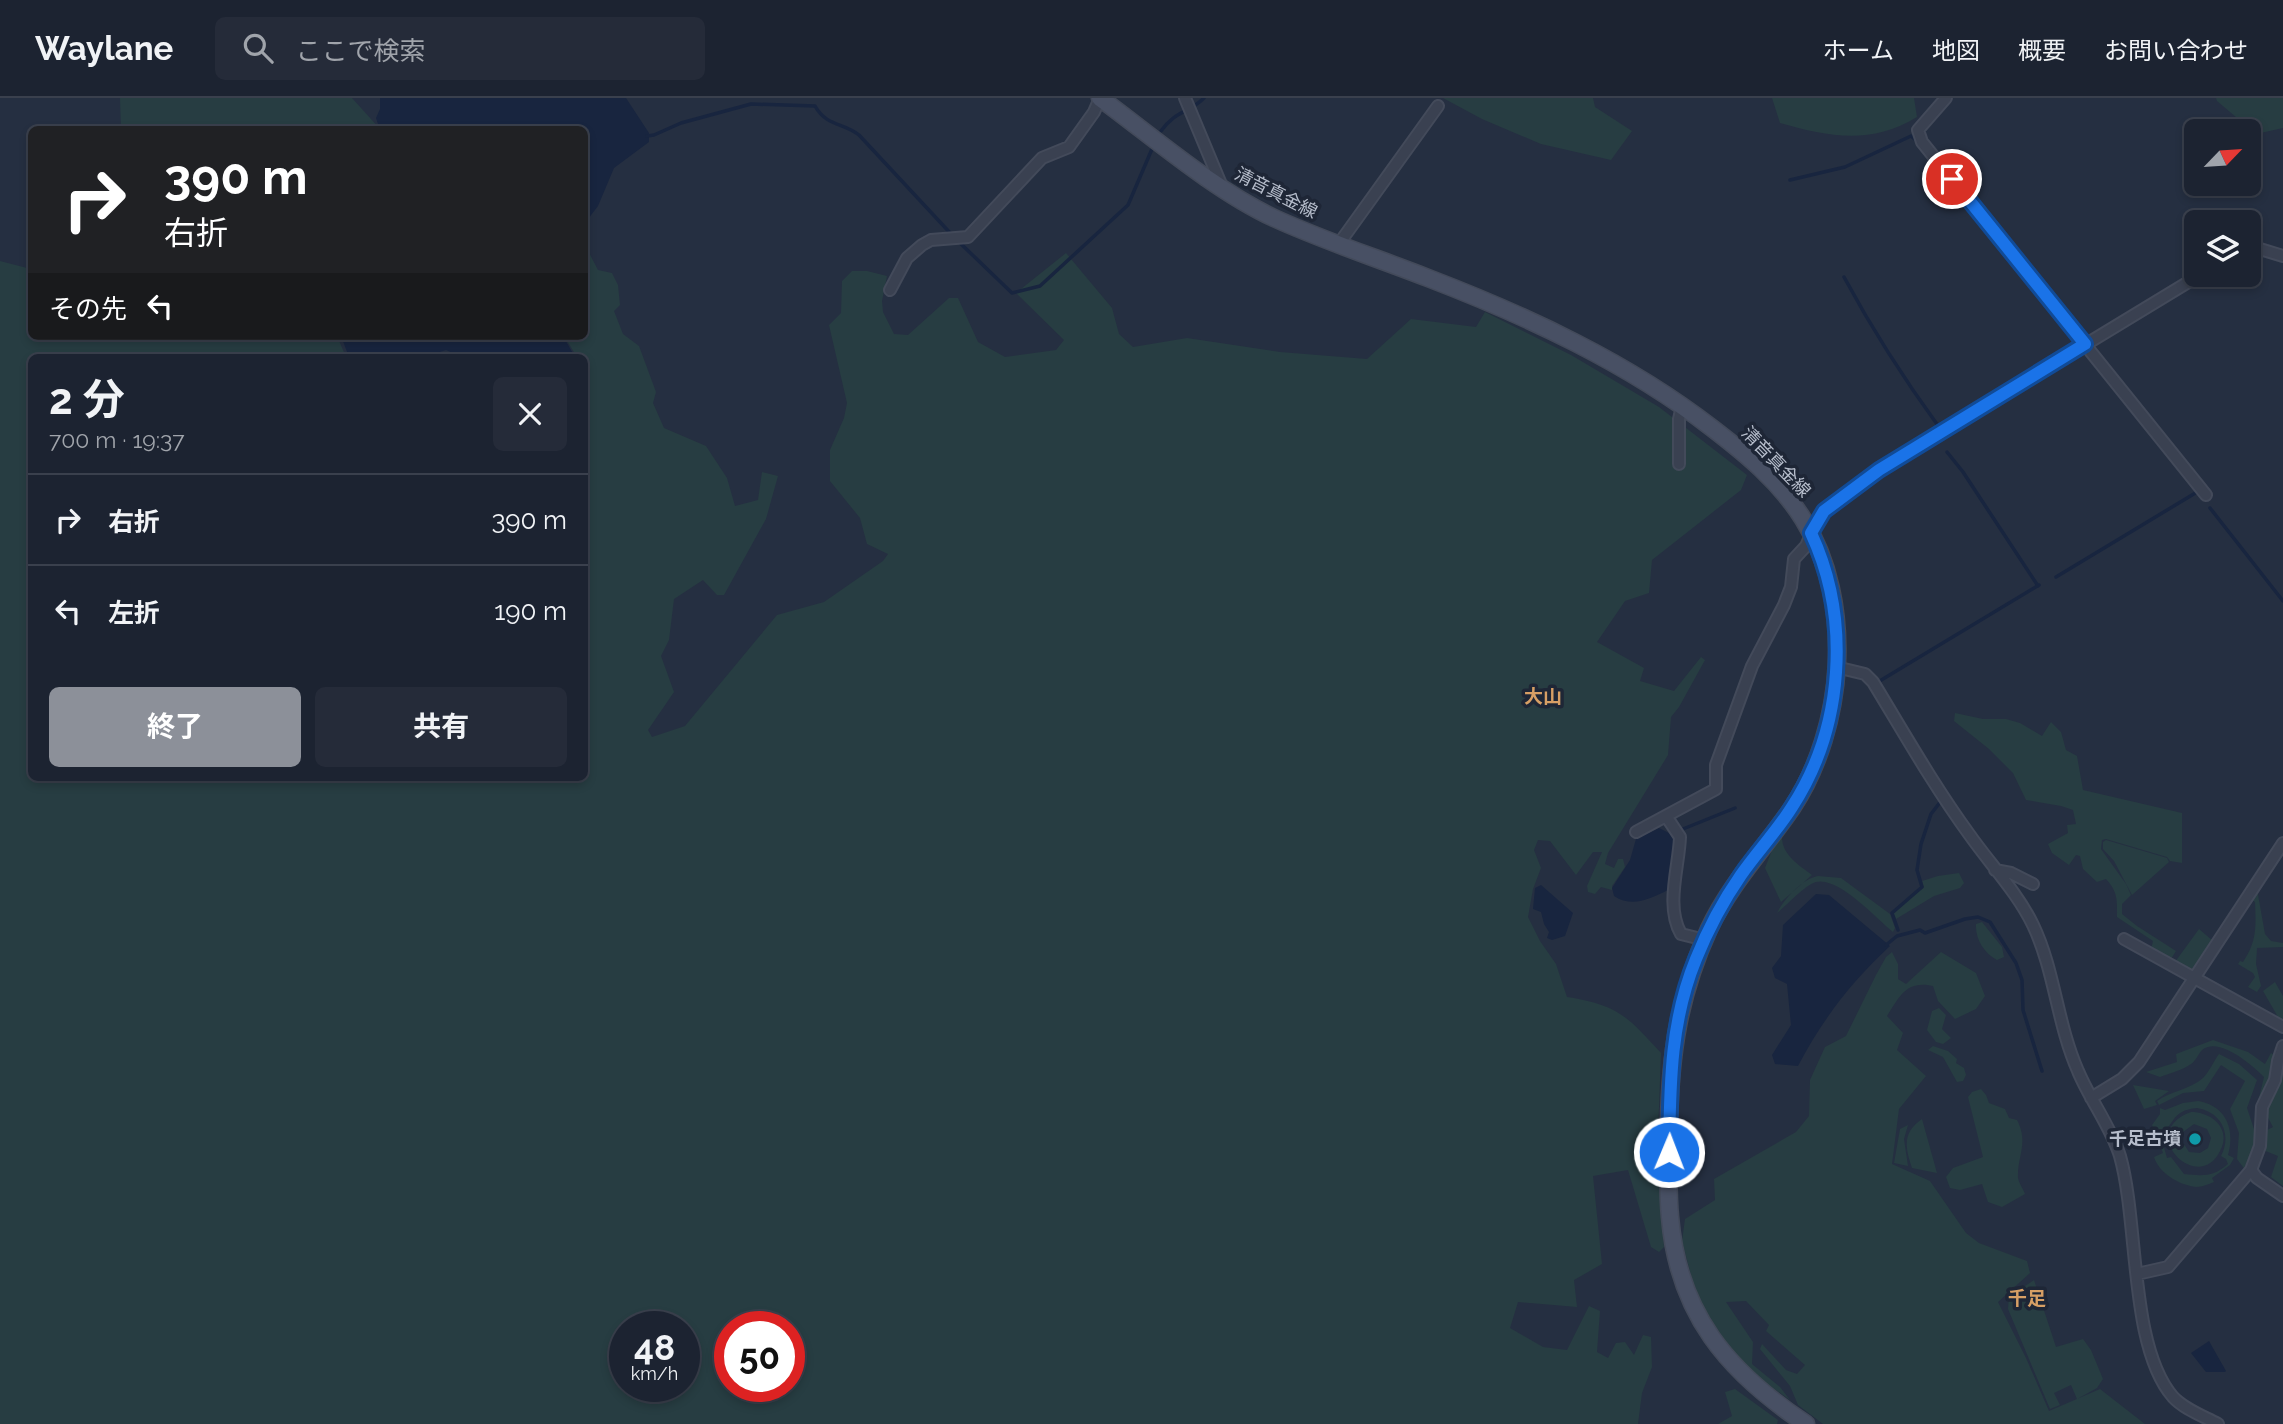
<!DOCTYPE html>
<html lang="ja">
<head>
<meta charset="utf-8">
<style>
	body { margin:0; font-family:Raleway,"Noto Sans JP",sans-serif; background:#252b39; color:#f1f3f6; height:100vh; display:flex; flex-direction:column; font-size:26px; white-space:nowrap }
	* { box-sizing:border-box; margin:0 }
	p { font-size:23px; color:#a0a4ab }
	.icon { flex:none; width:38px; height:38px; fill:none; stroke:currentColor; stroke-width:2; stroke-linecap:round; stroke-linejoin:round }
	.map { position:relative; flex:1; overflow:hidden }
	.sheet { position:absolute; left:28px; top:256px; width:560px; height:427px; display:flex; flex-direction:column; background:#1c2331; border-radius:10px; box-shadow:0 4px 10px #0003,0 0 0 2px #3a404d }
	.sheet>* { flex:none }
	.guide { position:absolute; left:28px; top:28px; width:560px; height:214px; border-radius:10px; box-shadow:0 4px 10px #0003,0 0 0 2px #3a404d; background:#202124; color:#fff; overflow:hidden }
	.needle { width:46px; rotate:65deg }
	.controls { position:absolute; left:2184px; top:21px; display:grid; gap:14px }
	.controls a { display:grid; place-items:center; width:77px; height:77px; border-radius:10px; background:#1c2331; box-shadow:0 4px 10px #0003,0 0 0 2px #3a404d; font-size:35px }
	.speed { position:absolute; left:609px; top:1213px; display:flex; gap:14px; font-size:35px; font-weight:700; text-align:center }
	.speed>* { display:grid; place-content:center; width:91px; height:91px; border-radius:50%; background:#1c2331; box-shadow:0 4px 10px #0003,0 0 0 2px #3a404d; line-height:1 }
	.speed small { font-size:18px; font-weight:400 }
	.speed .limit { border:10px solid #d22; background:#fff; color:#111 }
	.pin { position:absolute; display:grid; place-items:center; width:60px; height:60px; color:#fff; margin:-30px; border:4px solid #fff; border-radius:50%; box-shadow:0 2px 7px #0007 }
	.me { position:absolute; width:77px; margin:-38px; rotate:1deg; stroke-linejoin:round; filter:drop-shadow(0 0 5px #0008) }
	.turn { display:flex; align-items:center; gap:24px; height:147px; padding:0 21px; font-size:32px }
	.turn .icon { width:91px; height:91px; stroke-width:2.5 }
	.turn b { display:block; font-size:49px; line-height:60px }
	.then { display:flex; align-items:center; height:66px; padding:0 21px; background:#0003; gap:14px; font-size:26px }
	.round { display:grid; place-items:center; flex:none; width:74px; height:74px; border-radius:10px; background:#252b39 }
	.headline { display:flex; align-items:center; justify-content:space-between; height:119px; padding:0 21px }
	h1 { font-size:42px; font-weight:700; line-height:52px }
	.action { display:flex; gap:14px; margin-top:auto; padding:14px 21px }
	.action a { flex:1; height:80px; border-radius:10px; background:#8c9099; color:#fff; font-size:28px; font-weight:700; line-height:80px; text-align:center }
	.action a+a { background:#252b39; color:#f1f3f6 }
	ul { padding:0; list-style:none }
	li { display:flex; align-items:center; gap:21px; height:91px; padding:0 21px; border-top:2px solid #3a404d }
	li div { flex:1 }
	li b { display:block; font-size:26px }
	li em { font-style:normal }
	header { display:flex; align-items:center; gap:42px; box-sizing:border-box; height:98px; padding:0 35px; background:#1c2331; border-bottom:2px solid #3a404d }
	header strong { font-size:33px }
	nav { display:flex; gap:38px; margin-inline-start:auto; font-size:24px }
	.search { width:490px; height:63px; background:#252b39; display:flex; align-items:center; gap:18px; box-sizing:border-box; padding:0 24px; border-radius:10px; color:#a0a4ab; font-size:26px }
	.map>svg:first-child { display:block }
</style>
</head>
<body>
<header>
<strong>Waylane</strong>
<div class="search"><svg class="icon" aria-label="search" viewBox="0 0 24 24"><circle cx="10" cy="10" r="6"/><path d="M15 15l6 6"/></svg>ここで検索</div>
<nav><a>ホーム</a><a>地図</a><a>概要</a><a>お問い合わせ</a></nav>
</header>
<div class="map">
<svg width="2283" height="1326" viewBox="0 0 2283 1326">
	<rect width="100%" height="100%" fill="#252f41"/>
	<path fill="#273d42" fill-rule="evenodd" d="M120,0h232l28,31h9h-268z
		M1443,0h150l2,9 37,24 -21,29 -70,-16 -59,-25z
		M1772,0h142l3,19c-46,28 -88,20 -137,6z
		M2216,0h67v30l-27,6 -39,-33z
		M585,147l13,25 14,3 6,12 2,20 -6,6 9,23 16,12 17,46 -3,11 11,25 42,18 21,32 8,28 23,-6 4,-28 16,4 -12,43 -42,76h-7l-14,-15 -29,19 -5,41 -8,16 13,36 -26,38 4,7 33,-11 92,-111 47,-13 59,-41 5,-7 -21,-10 -7,-26 -30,-37v-31l14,-32 3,-15 -18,-78 12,-12 1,-32 10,-10h15l20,5 -5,25 1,11 11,22 14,1 41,-37h9l20,44 27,15 51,-7 8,-10 -48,-47 50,-40 46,55 7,26 14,13 54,-9 93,14 87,7 44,-40 65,8 9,-15 86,43 88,52 88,68 -6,15 -89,70 -3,33 -24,8 -28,41 47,26 -4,13 34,10 27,-34 4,3 -26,47 -8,10 -3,38 -60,98 -3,11 9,4 4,-9h5l2,8 -13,19v4l-11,-3 -6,7 -7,-2 -1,-6 15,-34h-9l-17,23 -26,-34 -12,-1 -4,10 7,18 -8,21 -5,28 12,24 16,23 11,33c51,8 60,19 94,56l-3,82 6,112 -5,5 -8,-5 -23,-77 -35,6 9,88 -28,16 3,27 -59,-5 -8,26 33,19 24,3 22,-44 11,5 -3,41 11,6 8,-15 9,-1 9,13 9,-20 8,2 1,30 -10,26 -4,31h-1638v-1163l31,8 1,67h305l9,21h-314v420h552v-420h-7l-13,-21h20zM625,1228h59v60h-59zM730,1228h59v60h-59z
		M1955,615l28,6h23l14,4 22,13 9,-14 10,10 5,18 11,6 6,34 99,23v50l-12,-2 -3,-4 -61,-18 -4,1 -1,9 25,35 5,11 -9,9v10l15,12 39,25 -5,8 -20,-9 2,-9 -36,-24c0,-17 1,-25 -11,-38l-9,3 -14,-13 -3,-13 -4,-1 -7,10 -17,-12 -4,-9 20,-11 -1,-8 9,-1 -3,-14 -12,-4 -35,-6 -13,-27 -24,-24 -35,-28z
		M1782,739c0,18 17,28 30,38l-31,27 -16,-34 9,-23z
		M2106,742l61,18 2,4 -37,33 -18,-34 -11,-12v-7z
		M1959,775l5,10 -4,5 -26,8 -38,23 -3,-7 31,-25 -2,-6 16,-5z
		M1818,778l23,2 49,36 5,14 -2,4c-17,-14 -55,-56 -77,-50 -11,3 -30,24 -39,31 7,-14 25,-34 41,-37z
		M2257,791l8,45 6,7 12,2v4l-26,1 -1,16 5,22 -4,6 -9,-5 7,-10 -2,-4 -15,-9 2,-3 3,1c14,-21 13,-35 12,-60l-4,-3z
		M1982,824l20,25 2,10 -7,3c-13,-7 -22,-21 -21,-36z
		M2199,831l14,12 -21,29h-3l-14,-8z
		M1892,854l6,12v15l8,5 35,-32 35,21 9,23 -9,13 -21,10 -17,-18 -5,-15c-27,-6 -33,10 -46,30l16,17 -6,17 29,26 -27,33 -7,55 38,17 36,52 13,10 48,18 3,12 -32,29 28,56 23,53 51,-22 45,35h-322l-25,-19 -8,-19 -30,-37 2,-5 24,26 11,4 8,-9 -39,-34 3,-6 -23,-24 -20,1 27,40 -1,22 28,23 10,13 -30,-21 -25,-23 -38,-58 -15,-57 3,-22 30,-19 -1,-21 82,-47 13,-16 1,-36 15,-33 21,-11 30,-61 10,-18z
		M2275,884l8,14v24l-5,-3 -15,-26z
		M1939,910l7,7 -4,14 9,9 -8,6 -7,-2 -9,-12 5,-19z
		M2213,942l35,12 17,12 6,-11 4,3 -18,88 -11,27 -9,-12 2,-26 -9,-24 15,-28 -24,-16 -17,26 -21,2 -24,12 -2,-4c14,-10 34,-12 46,-23 6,-6 11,-17 16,-24l20,10 18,16 -10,28 8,24 3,-30 6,-25c-12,-12 -45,-41 -62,-27 -4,4 -6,11 -11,14 -8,6 -21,9 -31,13l-14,-5 31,-10 -1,-8z
		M1933,948l15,5 9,8 -1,4 8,5 2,7 -3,6 -6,1 -14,-25 -15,-7z
		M2283,956v132l-12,-9 7,-21 -15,-6 2,-24 2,4 6,-3 -7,-13 1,-10z
		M2133,987l36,6 -14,10 2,4 -13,4z
		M1981,991l5,6 3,8 16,6 4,9 8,2c12,23 0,36 1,58 1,5 5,11 7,16l-23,13 -14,-5 -6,-18 -22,6 -10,-2 -4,-11 7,-9 30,-11 -15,-60 4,-5z
		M2198,1003c29,5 37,29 30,54l6,3 -4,7 -18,13 2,4c-5,2 -12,5 -18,5 -17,-2 -37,-14 -42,-30l9,-4 -11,-28 8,-11v-6l5,2 18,-7zM2197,1010c25,4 35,27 24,48l5,3 2,5c-15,13 -25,12 -44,10l-13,-17 -4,1 -7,-25c15,-6 10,-23 37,-25z
		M2191,1014c21,0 41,17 29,39 -22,45 -85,-19 -29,-39zM2194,1026l13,5 4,9 -3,10 -8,5 -11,-1 -7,-11 1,-9z
		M1922,1021l15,54 -25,-5c-7,-21 -10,-35 10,-49z
		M1908,1027l-4,14 4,27 -14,-3 6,-34z
		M2034,1182l22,67 27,-8 8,11 12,29 -6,9 -20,11 -6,-14 -17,8 6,12 -10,4 -42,-100 1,-12z
		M1735,1291l43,31 -1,4h-59l14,-8 -7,-24z"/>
	<path fill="#18253f" d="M380,0h246l23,35v9l-35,26 -16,38 -13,17 -1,-93 -185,-1 -21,-5 -2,-6 4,-9z
		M341,238h222l12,21h-113l-16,-7 -22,7h-75z
		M1659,730l12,6 3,5 -6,51c-18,9 -36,18 -54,6l-2,-8 18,-28 6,-21z
		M1541,787l32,28 -8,23 -13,4 -5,-2 2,-6 -5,-8 -3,-12 -8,-3 2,-21z
		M1816,796l13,1 61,51c-38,35 -68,74 -92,120l-23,-2 -3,-9 19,-30 -4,-41 -12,-6 -3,-10 9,-12 2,-31z
		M2209,1243l17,30 -1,1h-19l-15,-19z"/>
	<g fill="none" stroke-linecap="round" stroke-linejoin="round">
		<path stroke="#18253f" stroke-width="3.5" d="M1161,33c15,-21 28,-18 43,-33
			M647,38l7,-1 27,-12 70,-19 64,2c12,21 28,16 44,29l94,101
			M1790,82l55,-13 66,-31 6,5
			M959,144l53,51 28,-7 88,-81 24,-56
			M1844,179c28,52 60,102 95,150
			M1947,354l16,20 75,114
			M2210,410l73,93
			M2056,479l141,-85
			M1878,584l161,-97
			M1678,733l57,-23
			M1898,832l-6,-17 30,-26 -5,-17 4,-26 10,-30 10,-13
			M1886,847l11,-9 23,-6 5,3 40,-14 13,-2 12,5 26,41 6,17 1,30 19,61"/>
		<g stroke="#434a5a" stroke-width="14">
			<path id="street" d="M1185,0l38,91
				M1946,0l-28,32 4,12 284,353
				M1338,147l100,-139
				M2249,151h11l23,7
				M890,192l17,-32 15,-13 9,-5 37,-3 74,-79 27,-11 25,-35 6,-14
				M1679,366v-45l3,-13
				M1836,569l29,7 8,8c31,51 61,104 96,152 21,30 48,58 64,91 22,46 24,99 45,146 12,29 33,56 42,85 19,67 9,190 53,241 11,12 30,19 45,27
				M1666,718l14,21c-1,30 -15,69 1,97l24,6
				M1636,734l80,-43v-24l36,-99 32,-61 7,-18 3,-28 12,-13 11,-25 7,-10 55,-41 321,-195
				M1995,772l16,3 22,11
				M2124,841l159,88
				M2091,1000l31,-19 17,-17 144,-219
				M2251,1072l6,8 26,18
				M2137,1176l31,-7 83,-97 9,-24 2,-39 13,-27 3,-19 5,-15"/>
		</g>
		<g stroke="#434a5a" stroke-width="19">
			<path id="secondary" d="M1100,0c53,39 114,92 174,120 50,23 103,40 154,60 99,38 200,85 284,150 34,26 68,54 91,91 52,82 42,209 -11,289 -28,41 -62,76 -83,121 -30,66 -39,124 -40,196 0,31 -2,62 1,92 8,97 58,155 136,207"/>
		</g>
		<use href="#street" stroke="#3a4151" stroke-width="10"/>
		<use href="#secondary" stroke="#485064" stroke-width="16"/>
	</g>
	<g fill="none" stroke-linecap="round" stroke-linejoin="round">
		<g stroke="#114b97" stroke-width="18">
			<path id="route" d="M1669,1054c1,-66 1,-130 27,-193 12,-30 27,-58 45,-84 16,-23 36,-44 51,-68 52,-80 59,-188 19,-274l13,-22 55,-41 206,-126 -133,-165"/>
		</g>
		<use href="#route" stroke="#1a73e8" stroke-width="12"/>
	</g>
	<circle fill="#0f9aa8" stroke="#1e2636" stroke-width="2.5" cx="2195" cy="1041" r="7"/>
	<g text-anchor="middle" stroke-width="7" stroke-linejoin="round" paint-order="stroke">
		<g font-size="18" fill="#b6bdcb" stroke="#1e2636">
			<text transform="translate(1276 95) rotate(27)" y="6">清音真金線</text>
			<text transform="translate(1776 364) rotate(46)" y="6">清音真金線</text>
		</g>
		<g font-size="18" font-weight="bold" fill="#b6bdcb" stroke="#1e2636" text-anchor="end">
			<text x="2181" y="1047">千足古墳</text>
		</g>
		<g font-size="19" font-weight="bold" fill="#d79f65" stroke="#1e2636">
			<text x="1543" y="605">大山</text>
			<text x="2027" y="1207">千足</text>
		</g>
	</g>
</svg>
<div class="controls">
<a><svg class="needle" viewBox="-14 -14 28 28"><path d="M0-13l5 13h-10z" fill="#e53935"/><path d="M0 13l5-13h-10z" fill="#a0a4ab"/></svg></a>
<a><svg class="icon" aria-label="layers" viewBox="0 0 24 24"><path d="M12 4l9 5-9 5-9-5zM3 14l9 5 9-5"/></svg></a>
</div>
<div class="speed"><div>48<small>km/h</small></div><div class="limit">50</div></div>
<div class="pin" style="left:1952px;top:81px;background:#d93025"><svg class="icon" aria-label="arrive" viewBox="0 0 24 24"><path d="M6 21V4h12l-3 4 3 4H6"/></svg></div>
<svg class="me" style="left:1669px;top:1054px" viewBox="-20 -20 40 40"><circle r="17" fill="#1a73e8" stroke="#fff" stroke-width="3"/><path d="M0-11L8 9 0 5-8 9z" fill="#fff"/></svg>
<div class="guide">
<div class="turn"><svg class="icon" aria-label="right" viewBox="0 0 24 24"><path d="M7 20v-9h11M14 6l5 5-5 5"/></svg><div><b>390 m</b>右折</div></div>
<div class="then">その先<svg class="icon" aria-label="left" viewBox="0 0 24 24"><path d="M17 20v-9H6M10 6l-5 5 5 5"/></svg></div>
</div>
<section class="sheet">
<div class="headline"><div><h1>2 分</h1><p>700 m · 19:37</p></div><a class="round"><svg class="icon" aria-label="close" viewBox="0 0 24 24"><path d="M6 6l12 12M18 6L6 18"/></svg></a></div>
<ul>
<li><svg class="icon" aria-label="right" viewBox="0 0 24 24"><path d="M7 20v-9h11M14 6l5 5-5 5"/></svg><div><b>右折</b></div><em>390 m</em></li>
<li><svg class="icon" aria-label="left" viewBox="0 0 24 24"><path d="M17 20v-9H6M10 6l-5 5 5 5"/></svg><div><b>左折</b></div><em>190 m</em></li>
</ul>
<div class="action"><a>終了</a><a>共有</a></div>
</section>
</div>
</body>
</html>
